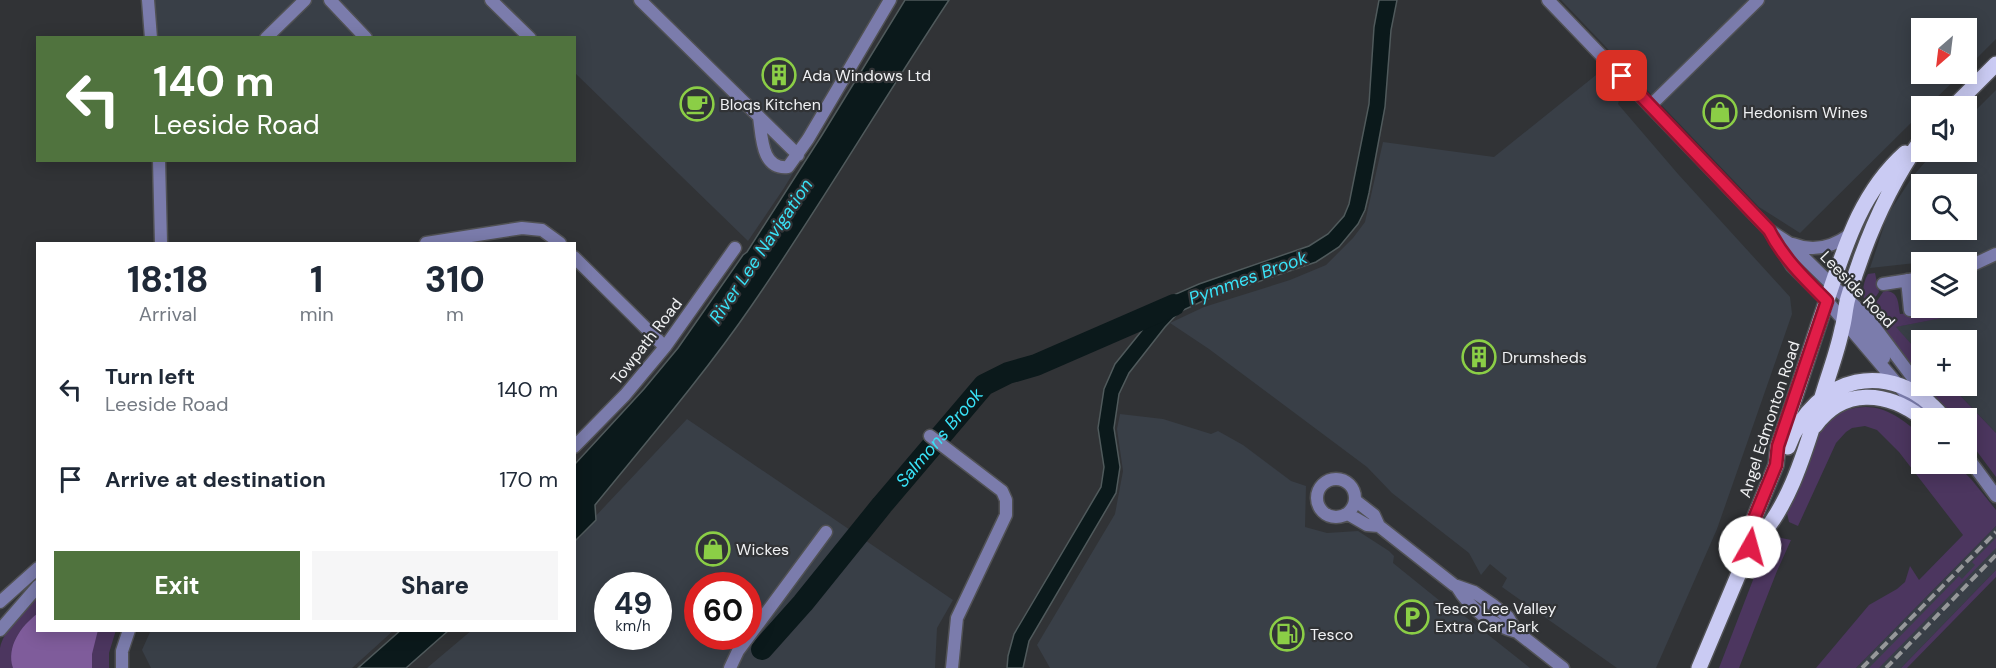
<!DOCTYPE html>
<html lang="en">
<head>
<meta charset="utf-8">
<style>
	body { margin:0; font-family:"DM Sans",sans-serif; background:#f6f6f7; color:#1f2937; height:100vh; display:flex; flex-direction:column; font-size:22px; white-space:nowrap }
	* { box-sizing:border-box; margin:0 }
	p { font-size:20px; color:#747a83 }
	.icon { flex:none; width:33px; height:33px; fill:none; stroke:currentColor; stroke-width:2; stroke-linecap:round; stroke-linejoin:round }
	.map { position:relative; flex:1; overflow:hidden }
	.details { position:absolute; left:36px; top:242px; width:540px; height:390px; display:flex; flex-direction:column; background:#fff; border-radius:0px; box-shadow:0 3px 15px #0003 }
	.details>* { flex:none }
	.banner { position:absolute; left:36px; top:36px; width:540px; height:126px; border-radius:0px; box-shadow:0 3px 15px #0003; background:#50733e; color:#fff; overflow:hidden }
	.needle { width:39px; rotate:208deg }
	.tools { position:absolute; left:1911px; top:18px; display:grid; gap:12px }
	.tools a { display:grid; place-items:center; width:66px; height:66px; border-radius:0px; background:#fff; box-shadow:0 3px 15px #0003; font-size:30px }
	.speed { position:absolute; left:594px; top:572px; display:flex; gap:12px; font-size:30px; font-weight:700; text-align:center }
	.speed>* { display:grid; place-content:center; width:78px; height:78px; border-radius:50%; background:#fff; box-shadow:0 3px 15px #0003; line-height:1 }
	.speed small { font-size:15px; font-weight:400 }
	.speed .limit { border:9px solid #d22; background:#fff; color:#111 }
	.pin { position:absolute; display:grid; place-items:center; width:51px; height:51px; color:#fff; margin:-26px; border-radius:12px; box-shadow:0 3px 9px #0006 }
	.me { position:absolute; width:66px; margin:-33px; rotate:7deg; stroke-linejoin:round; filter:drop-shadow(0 0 4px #0008) }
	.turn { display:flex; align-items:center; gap:21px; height:126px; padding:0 18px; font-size:27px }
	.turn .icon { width:78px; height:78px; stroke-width:2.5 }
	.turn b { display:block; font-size:42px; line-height:51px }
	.eta { display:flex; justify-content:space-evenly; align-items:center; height:102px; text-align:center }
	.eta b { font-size:36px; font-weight:800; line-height:42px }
	.action { display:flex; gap:12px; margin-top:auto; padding:12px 18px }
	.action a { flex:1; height:69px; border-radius:0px; background:#50733e; color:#fff; font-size:24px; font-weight:800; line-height:69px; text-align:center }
	.action a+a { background:#f6f6f7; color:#1f2937 }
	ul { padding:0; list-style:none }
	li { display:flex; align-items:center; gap:18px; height:90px; padding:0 18px }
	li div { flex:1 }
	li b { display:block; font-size:22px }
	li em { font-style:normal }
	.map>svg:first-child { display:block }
</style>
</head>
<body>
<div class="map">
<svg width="1996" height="668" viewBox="0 0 1996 668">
	<rect width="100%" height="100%" fill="#313336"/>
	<path fill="#393f47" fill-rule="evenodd" d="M153,0h745l-114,188 -36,53 -173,-168 -1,-35 -418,-1z
		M1561,0h435v39l-29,29 -1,-40h-44v46h39l-33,32h-6l-1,7 -121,120 -41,-26z
		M1601,71l20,22 -3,11 60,70 112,123 2,17 -75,215 -61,139h-39l-115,-81 5,-9 -17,-14 -9,11 -12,-22 -77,-60 -25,-26 -158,-118 -39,-26 34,-16 86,-27 36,-15 27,-27 12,-16 18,-80 111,15z
		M1996,90v343l-45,-47h15v-46h-44l-1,15 -26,-28 46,-9 -1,-10h26v-46l-32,-1 -64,7 18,-54 25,-38 21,-24h32l1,-33zM1922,184h44v46h-44z
		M1120,414l43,5 48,15 7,-3 25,14 48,36 15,5 -1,41 22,6 31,-2 31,20 5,5 -1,7 52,42 17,9 68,54h-480l-13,-23 78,-131 8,-43 -6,-42z
		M687,419l266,181 -16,28 -2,40h-508l45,-38h102l1,-92zM608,585h50v51h-50zM698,585h50v51h-50z
		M1996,526v44l-95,98h-45z
		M151,630h243l-42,38h-201l-9,-18z"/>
	<path fill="#4c365f" d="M1875,273l4,19 -11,16c-7,-10 -6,-24 0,-34z
		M1886,291c13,1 12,12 14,23l22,-2v-4h18l2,10 -46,9 25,28v23l-50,-68 12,-18z
		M1927,386h24l45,47v44l-29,-39 -1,-20h-14z
		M1848,404l2,5c30,-8 50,8 71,26l1,29h34l15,15 25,31v16l-140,142h-40l53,-63 28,-16 8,-7 5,-16 9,14 44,-45 -64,-83 -22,-22 -12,-4 -13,2 -6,4 -10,11 -38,83 -9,-4 -3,-13 36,-86z
		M1777,537l14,3 -14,31 -38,97h-20l44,-114 6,-13z
		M1996,538v10l-117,120h-10l90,-92 3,3 13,-14 -3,-3z
		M1996,570v7l-89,91h-6z
		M37,597l1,33h78l-7,23v15h-109c0,-6 0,-14 0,-20 3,-17 25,-39 37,-51z"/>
	<path fill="#7f5c9b" d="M37,614l1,16h60l-6,24v14h-79c-7,-21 8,-42 24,-54z"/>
	<path fill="#0b191b" stroke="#505a5c" stroke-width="1.5" d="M905,0h44c-67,101 -128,205 -197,305 -48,70 -104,135 -157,200l1,15 -21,21v-77l69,-75 34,-41 65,-93 4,-3 75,-117z
		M1379,0h18l-6,30 -6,77 -16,86 -4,17 -7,14 -19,23 -23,15 -111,38 -26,12 -14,15 -36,46 -10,21 -5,34 6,39 -4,26 -87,148 -6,27h-16l1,-12 6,-22 87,-147 3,-20 -6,-39 6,-39 11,-25 54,-67 30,-13 110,-38 19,-12 16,-18 5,-12 20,-100 5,-77z
		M401,630h48l-43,38h-48z"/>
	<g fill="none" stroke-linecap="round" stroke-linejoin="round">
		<path stroke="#0b191b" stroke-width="22" id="s1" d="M762,649l41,-46 79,-98 102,-120 24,-12 28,-8 138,-60"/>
		<g stroke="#505154" stroke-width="15">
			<path id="minor" d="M330,0l36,38
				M491,0l39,38
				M640,0l158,155
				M1548,0l221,230 20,13 43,42
				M266,38l39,-38
				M1651,105l107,-105
				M759,117c3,19 2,53 29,50l20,-28 82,-139
				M1771,233l21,33 35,35
				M426,243l96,-15 20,2 18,13
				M1793,244c20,8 38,4 56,-9
				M574,257l91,90
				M1966,268l30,-14
				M1907,280l3,30
				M1883,284l39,-6
				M930,436l72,55 4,9v15l-49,103 -5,50
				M574,447l51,-52 40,-48 70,-99
				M1317 498a19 19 0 1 1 38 0a19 19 0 1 1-38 0Z
				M1356,501l18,14 5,11 75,59 20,7 19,13 15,12 9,15 46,36
				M1348,514l19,11 12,1
				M1457,587c13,22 35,38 60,45
				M122,668v-17l7,-21
				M730,668l8,-17 88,-119"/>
		</g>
		<g stroke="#505154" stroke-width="15">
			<path id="tertiary" d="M148,0l3,38
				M159,160l2,83
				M1832,285l36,33 62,83
				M1847,300l8,19 29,39
				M1827,301l99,117
				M1966,455l30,41
				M0,602l38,-34
				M0,630l38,-44"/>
		</g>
		<g stroke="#505154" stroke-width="18">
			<path id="primary" d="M1954,106l42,-42
				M1815,426c28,-39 72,-35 107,-8
				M1788,447c27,-72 103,-91 155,-30
				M1750,547l-1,-16 27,-66 2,-19c17,-46 31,-94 47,-140 19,-56 34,-112 80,-153
				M1699,668l51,-121c41,-36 59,-109 75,-160 6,-19 13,-38 17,-58 3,-10 3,-21 6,-31 16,-55 40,-111 73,-158"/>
		</g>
		<use href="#minor" stroke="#7b7cac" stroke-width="12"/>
		<use href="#tertiary" stroke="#7b7cac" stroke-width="12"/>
		<use href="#primary" stroke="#cacbf3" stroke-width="15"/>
		<path stroke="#96989a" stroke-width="4" stroke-dasharray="9 4.5" stroke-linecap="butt" d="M1862,668l134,-136
			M1886,668l110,-113"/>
	</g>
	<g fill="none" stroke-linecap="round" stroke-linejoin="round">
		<g stroke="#92132f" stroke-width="15">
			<path id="route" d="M1622,76l147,154c14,28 36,49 58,71l-49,145 -2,19 -27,66 1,16"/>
		</g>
		<use href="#route" stroke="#e11d48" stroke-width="10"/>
	</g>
	<defs>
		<g id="building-ring" transform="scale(1.725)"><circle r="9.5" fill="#313336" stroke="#8bce46" stroke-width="1.5"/><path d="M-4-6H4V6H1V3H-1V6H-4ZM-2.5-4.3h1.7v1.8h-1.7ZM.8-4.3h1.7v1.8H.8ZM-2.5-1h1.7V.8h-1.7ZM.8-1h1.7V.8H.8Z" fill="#8bce46"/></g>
		<g id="cafe-ring" transform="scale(1.725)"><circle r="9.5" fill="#313336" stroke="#8bce46" stroke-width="1.5"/><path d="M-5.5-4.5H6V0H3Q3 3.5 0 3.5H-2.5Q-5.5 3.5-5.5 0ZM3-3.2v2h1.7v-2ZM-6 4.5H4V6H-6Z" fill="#8bce46"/></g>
		<g id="shop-ring" transform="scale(1.725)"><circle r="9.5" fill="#313336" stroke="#8bce46" stroke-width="1.5"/><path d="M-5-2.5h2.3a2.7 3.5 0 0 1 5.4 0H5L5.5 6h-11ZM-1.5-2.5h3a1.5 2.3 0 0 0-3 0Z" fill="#8bce46"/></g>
		<g id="parking-ring" transform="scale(1.725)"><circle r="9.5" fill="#313336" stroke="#8bce46" stroke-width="1.5"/><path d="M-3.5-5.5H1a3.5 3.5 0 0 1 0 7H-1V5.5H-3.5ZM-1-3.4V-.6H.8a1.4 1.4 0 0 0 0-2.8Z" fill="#8bce46"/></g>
		<g id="fuel-ring" transform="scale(1.725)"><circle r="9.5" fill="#313336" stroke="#8bce46" stroke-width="1.5"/><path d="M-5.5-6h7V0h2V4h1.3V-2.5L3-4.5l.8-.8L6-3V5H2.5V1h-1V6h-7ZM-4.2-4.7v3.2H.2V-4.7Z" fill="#8bce46"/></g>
	</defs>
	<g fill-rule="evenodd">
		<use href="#building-ring" x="779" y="75"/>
		<use href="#cafe-ring" x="697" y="104"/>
		<use href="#shop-ring" x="1720" y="112"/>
		<use href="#building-ring" x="1479" y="357"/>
		<use href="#shop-ring" x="713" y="549"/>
		<use href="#parking-ring" x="1412" y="617"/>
		<use href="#fuel-ring" x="1287" y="634"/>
	</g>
	<g text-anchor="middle" stroke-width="4.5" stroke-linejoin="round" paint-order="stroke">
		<g font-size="16" fill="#f0f1f3" stroke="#313336" text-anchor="start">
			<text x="802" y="81">Ada Windows Ltd</text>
			<text x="720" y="110">Bloqs Kitchen</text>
			<text x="1743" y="118">Hedonism Wines</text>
			<text x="1502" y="363">Drumsheds</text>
			<text x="736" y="555">Wickes</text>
			<text x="1435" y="614">Tesco Lee Valley<tspan x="1435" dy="18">Extra Car Park</tspan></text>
			<text x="1310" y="640">Tesco</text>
		</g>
		<g font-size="16" fill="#f0f1f3" stroke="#313336">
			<text transform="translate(1858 289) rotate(46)" y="6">Leeside Road</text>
			<text transform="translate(646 341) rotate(-52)" y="6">Towpath Road</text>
			<text transform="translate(1769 419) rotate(-72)" y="6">Angel Edmonton Road</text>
		</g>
		<g font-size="18" font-style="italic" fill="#39e2f7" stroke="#313336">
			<text transform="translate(761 251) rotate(-56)" y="6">River Lee Navigation</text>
			<text transform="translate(1248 278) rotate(-20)" y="6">Pymmes Brook</text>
			<text dy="6" stroke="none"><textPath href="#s1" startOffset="276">Salmons Brook</textPath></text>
		</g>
	</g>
</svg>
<div class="tools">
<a><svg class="needle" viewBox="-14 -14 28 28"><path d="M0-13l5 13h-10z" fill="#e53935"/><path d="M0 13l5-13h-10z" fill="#747a83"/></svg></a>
<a><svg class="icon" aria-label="sound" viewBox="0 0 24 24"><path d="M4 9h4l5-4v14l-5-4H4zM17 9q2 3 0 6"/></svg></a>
<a><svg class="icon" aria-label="search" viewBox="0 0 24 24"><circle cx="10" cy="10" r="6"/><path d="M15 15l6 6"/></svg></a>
<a><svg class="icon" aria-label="layers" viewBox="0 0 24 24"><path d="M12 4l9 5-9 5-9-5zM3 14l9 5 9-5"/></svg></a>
<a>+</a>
<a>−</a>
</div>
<div class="speed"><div>49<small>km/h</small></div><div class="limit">60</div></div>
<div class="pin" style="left:1622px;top:76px;background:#d93025"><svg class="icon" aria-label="arrive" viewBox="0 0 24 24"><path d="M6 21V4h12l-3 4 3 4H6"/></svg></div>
<svg class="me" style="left:1750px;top:547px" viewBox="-20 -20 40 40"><circle r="19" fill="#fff"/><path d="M0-13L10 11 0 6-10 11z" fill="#e11d48"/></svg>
<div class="banner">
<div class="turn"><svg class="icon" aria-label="left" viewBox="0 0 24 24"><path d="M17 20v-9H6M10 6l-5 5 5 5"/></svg><div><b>140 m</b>Leeside Road</div></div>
</div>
<section class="details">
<div class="eta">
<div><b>18:18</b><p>Arrival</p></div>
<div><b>1</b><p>min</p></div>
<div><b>310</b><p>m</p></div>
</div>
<ul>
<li><svg class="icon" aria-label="left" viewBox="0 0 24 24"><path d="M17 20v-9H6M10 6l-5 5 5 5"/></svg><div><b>Turn left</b><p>Leeside Road</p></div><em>140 m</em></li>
<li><svg class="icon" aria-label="arrive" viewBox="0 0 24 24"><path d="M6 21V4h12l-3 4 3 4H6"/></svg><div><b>Arrive at destination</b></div><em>170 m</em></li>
</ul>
<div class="action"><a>Exit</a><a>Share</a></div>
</section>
</div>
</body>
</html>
